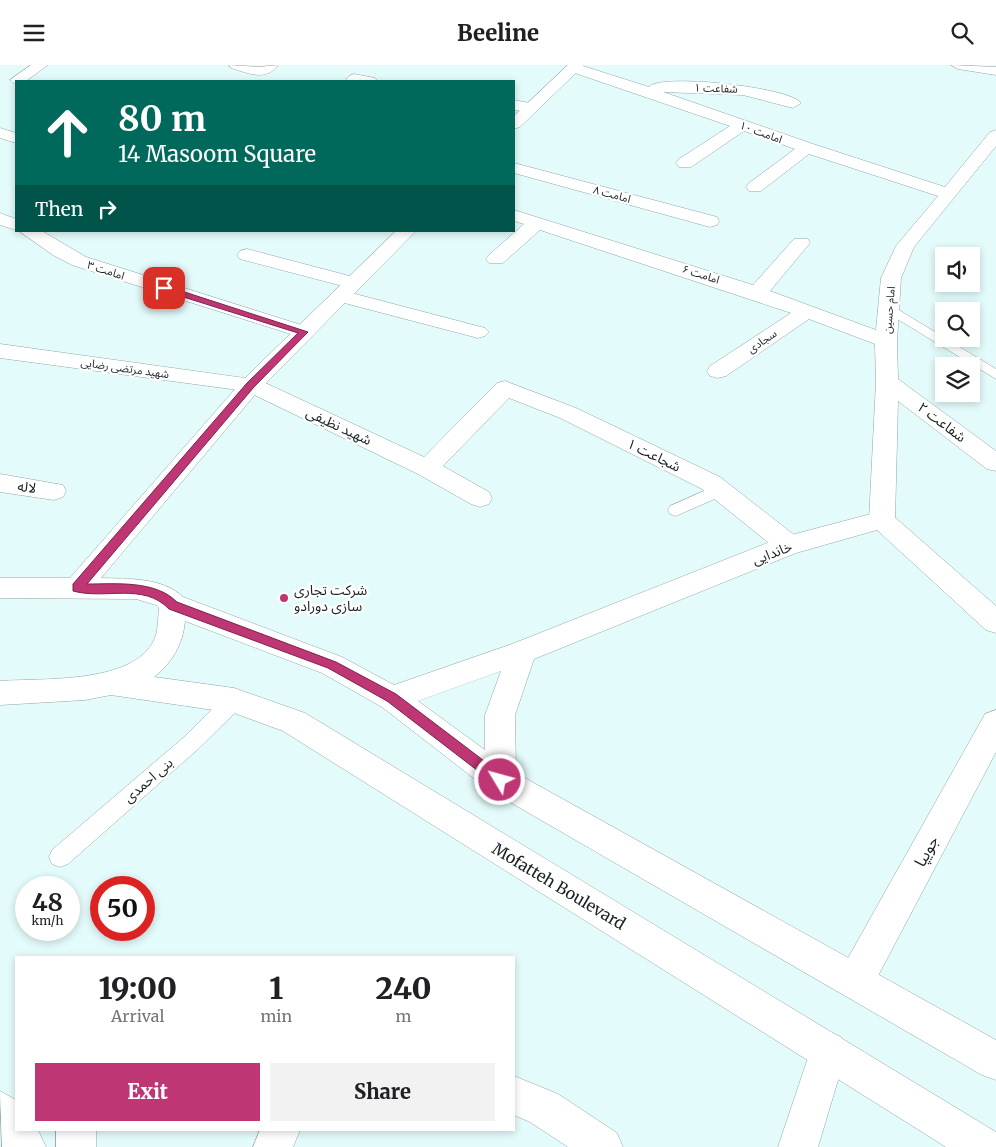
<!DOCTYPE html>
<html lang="en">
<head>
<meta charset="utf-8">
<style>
	body { margin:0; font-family:Merriweather,"Noto Sans Arabic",serif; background:#f2f2f2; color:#202124; height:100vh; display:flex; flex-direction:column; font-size:19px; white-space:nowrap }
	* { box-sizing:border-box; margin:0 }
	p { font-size:16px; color:#757577 }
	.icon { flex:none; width:28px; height:28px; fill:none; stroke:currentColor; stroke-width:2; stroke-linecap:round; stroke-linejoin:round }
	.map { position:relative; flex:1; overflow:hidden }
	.details { position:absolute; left:15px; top:891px; width:500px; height:175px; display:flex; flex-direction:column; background:#fff; border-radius:0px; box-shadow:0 2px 8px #0003 }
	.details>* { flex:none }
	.hud { position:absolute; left:15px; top:15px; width:500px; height:152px; border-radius:0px; box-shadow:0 2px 8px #0003; background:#00695c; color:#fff; overflow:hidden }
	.fabs { position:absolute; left:935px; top:182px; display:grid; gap:10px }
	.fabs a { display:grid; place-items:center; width:45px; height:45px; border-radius:0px; background:#fff; box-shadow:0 2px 8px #0003; font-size:25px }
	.speed { position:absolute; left:15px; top:811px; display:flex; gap:10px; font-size:25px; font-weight:700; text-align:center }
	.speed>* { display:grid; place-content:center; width:65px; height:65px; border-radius:50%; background:#fff; box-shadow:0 2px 8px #0003; line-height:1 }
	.speed small { font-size:12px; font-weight:400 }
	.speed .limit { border:8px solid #d22; background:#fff; color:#111 }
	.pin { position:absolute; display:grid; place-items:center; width:42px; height:42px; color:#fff; margin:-21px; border-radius:10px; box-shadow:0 2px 8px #0006 }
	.me { position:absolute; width:55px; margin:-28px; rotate:307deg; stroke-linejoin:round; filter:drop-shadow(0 0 4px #0008) }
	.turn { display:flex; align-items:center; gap:18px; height:105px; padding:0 20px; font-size:22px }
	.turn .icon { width:65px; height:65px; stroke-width:2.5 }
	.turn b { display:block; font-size:35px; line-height:42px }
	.then { display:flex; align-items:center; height:48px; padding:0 20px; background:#0003; gap:10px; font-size:19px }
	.eta { display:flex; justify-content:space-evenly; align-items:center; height:85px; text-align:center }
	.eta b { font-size:30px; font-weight:800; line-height:35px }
	.cta { display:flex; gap:10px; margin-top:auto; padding:10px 20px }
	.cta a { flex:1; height:58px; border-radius:0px; background:#be3674; color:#fff; font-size:20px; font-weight:800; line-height:58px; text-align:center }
	.cta a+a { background:#f2f2f2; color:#202124 }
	header { display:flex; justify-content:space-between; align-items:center; height:65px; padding:0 20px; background:#fff; font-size:22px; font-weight:800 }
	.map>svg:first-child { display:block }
</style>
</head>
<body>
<header><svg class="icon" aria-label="menu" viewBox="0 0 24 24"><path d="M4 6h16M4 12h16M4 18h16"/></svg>Beeline<svg class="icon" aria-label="search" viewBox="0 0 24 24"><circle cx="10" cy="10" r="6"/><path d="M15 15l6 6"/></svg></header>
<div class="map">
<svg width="996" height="1082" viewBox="0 0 996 1082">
	<rect width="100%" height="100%" fill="#e4fbfb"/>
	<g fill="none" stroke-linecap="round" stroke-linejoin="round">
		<g stroke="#91a6a7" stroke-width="1">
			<path id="lane" d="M889,239l107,65v10l-112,-68 -2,-3z
				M720,419l6,2 2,4 -2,4 -50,22 -6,-2 -2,-4 2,-4z
				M234,628l7,2 2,6 -2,6 -44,43 -129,114 -8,3 -8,-3 -3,-7 3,-7 131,-112 44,-43z"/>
		</g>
		<g stroke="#91a6a7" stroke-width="1">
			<path id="street" d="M31,0h17l-22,16 -13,2 -3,-3z
				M229,0l30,2 19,-2c-12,17 -30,8 -47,3z
				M569,0h11l69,22c10,-14 141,0 152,16l-8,5 -50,-13 -80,-3 150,52 132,43 45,-55 6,-2v16l-82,101 -13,31 -4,63 1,38 98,72v20l-9,-2 -89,-68 -3,119 -4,6 -9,3 -9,-3 -4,-6 7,-138 -1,-38 -66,-25 -83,57 -8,2 -8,-2 -3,-5 3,-5 81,-53 -251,-83 -37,33h-14l-3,-4 3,-4 35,-31 -10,-3v-11l239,75 41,-46h14l2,4 -40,48 106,39 5,-52 15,-32 42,-50 -129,-42 -48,37h-12l-3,-4 3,-4 46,-34 -51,-18 -53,36h-12l-3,-4 3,-4 51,-33 -161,-55 -2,-3z
				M951,0l45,2v8l-38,-6z
				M354,9l21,4 3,3h-30l-2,-2 3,-3z
				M514,35l21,4 2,3 -8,5 -15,-2z
				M0,63l16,5v10l-16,-5z
				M514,98l203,54 2,4 -2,4 -7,2 -196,-54z
				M0,148l16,6v11l-16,-5z
				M19,166h23l44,26 225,71 4,4 -4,4 -7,2 -7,-2 -225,-71 -19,-10z
				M247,184l114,30 3,4 -3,4 -7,2 -114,-30 -3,-4 3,-4z
				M340,225l145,38 4,4 -4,4 -7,2 -145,-38 -3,-4 3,-4z
				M0,279l259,36 165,77 73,-74 8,-2 71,27 144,69 78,61 4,7 -4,7 -9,3 -9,-3 -78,-63 -142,-71 -51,-20 -66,68 46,26 3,6 -3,6 -9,3 -9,-3 -53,-30 -172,-83 -246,-33z
				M0,409l63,11 3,6 -3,6 -9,3 -54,-8z
				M996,645v42l-127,241 -13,5 -13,-5 -5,-13 5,-13 142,-253z
				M828,966l13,6 6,13 -29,97h-40l37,-110z
				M514,1011l44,18 59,39 6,14h-55l-38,-25 -16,-7z
				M0,1026l16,9v30h22l8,17h-44z
				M56,1065h40v17h-40z
				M260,1065h40l-7,17h-40z"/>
		</g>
		<g stroke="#91a6a7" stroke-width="1">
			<path id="secondary" d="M568,0h16l-64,62 -6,2v-13z
				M396,166h20l-157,159 -158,188c27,1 61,-1 82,19l159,60 52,28 118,-41 268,-106 102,-27 9,3 105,92v27l-10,-3 -109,-100 -81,23 -262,106 -19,56 1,58 480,267v40l-14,-5 -493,-285 -107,-83 -60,-34 -137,-52c-2,23 -13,42 -31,56l80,11 71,25 691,419v15h-50l-663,-416 -49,-18 -123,-18 -26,5 -85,5v-24c42,-3 140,4 156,-46 2,-8 2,-18 3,-27l-3,-3 -20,-6 -136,-1v-20h70l173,-198zM501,606l-16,44v35l-67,-49z"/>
		</g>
		<use href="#lane" fill="#fff" fill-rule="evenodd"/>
		<use href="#street" fill="#fff" fill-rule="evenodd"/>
		<use href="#secondary" fill="#fff" fill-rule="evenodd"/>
	</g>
	<path fill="#be3674" stroke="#7c234b" d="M161,221h5l142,46 -54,55 -167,197c29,0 68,-4 90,18l159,60 60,32 108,82 2,4 -2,4h-9l-108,-83 -59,-33 -159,-59c-26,-27 -64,-9 -96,-18v-7l174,-201 51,-50 -137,-43z"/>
	<circle fill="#be3674" stroke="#fff" stroke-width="2" cx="284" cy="533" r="5"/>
	<g text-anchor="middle" stroke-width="4.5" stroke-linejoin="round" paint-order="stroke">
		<g font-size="11" fill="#1a2223" stroke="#fff">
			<text transform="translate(716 23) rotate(2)" y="4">شفاعت ۱</text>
			<text transform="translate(761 67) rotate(20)" y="4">امامت ۱۰</text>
			<text transform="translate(612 129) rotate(15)" y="4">امامت ۸</text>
			<text transform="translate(106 205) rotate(18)" y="4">امامت ۳</text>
			<text transform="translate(701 209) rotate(18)" y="4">امامت ۶</text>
			<text transform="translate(889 245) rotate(-85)" y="4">امام حسین</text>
			<text transform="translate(762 276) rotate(-34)" y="4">سجادی</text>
			<text transform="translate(125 303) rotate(8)" y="4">شهید مرتضی رضایی</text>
		</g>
		<g font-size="14" fill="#1a2223" stroke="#fff">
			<text transform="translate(942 357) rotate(37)" y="5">شفاعت ۲</text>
			<text transform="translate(339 361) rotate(25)" y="5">شهید نظیفی</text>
			<text transform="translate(654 390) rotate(26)" y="5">شجاعت ۱</text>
			<text transform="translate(27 422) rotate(8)" y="5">لاله</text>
			<text transform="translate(772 488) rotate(-21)" y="5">خاندایی</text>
			<text transform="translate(148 715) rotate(-41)" y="5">بنی احمدی</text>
		</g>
		<g font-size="14" fill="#1a2223" stroke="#fff" text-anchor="start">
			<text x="294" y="530">شرکت تجاری<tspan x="294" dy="16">سازی دورادو</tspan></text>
		</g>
		<g font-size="16" fill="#1a2223" stroke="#fff">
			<text transform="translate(926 786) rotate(-61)" y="6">جویپا</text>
			<text transform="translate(559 821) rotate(31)" y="6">Mofatteh Boulevard</text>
		</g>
	</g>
</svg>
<div class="fabs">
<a><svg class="icon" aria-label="sound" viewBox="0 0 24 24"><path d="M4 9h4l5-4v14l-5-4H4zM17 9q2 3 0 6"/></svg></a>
<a><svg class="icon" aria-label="search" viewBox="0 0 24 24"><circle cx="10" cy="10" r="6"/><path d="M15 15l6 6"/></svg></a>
<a><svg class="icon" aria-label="layers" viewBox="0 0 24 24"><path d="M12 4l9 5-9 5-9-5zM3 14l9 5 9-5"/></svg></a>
</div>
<div class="speed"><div>48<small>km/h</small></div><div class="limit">50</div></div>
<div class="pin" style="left:164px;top:223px;background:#d93025"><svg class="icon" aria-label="arrive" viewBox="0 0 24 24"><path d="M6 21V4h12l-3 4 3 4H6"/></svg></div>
<svg class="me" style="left:500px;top:715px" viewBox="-20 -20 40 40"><circle r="17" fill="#be3674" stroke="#fff" stroke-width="3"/><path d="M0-11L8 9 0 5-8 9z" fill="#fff"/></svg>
<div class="hud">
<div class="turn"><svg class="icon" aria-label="ahead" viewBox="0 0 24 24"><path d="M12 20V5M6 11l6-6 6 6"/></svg><div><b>80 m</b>14 Masoom Square</div></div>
<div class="then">Then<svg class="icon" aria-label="right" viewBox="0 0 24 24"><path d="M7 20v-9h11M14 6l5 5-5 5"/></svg></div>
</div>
<section class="details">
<div class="eta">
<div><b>19:00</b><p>Arrival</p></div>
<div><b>1</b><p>min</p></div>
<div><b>240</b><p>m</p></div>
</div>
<div class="cta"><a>Exit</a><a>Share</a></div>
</section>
</div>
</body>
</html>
